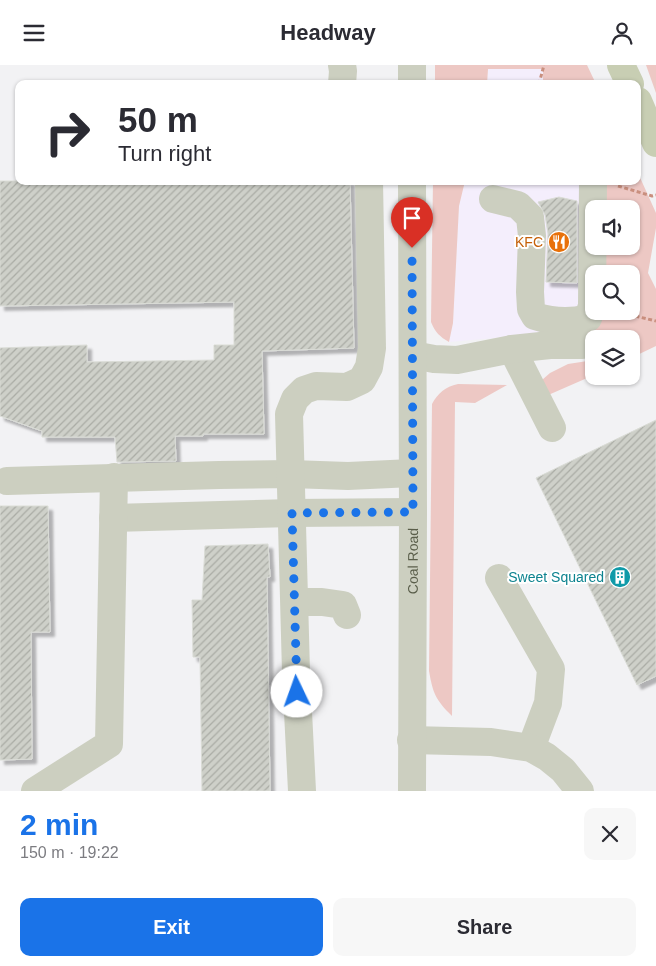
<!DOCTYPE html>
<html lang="en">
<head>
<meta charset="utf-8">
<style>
	body { margin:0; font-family:Helvetica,sans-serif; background:#f7f7f7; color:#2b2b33; height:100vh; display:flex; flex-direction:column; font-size:19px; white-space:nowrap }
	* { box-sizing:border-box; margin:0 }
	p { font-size:16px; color:#7c7c81 }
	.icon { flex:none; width:28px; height:28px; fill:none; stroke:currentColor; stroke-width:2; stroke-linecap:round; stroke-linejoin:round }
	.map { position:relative; height:726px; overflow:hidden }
	.panel { display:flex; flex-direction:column; background:#fff; flex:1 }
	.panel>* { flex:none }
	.top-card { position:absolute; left:15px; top:15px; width:626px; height:105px; border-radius:10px; box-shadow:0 1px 4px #0004; background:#fff; color:#2b2b33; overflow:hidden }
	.controls { position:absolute; left:585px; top:135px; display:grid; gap:10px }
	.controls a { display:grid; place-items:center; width:55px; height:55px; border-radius:10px; background:#fff; box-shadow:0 1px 4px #0004; font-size:25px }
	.pin { position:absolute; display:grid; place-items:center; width:42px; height:42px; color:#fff; margin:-51px -21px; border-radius:50% 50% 50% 0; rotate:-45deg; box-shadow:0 0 5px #0007 }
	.pin .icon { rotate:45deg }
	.me { position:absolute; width:55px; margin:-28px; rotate:357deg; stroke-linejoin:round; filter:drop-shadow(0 0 4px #0008) }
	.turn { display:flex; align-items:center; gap:18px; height:105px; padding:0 20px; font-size:22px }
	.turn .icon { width:65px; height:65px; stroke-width:2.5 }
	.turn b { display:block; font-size:35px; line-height:42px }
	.round { display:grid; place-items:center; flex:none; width:52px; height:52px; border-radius:10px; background:#f7f7f7 }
	.overview { display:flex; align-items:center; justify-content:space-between; height:85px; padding:0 20px }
	h1 { font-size:30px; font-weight:700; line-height:38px; color:#1a73e8 }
	.primary-button { display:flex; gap:10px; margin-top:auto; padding:10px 20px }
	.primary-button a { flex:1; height:58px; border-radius:10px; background:#1a73e8; color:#fff; font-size:20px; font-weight:700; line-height:58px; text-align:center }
	.primary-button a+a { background:#f7f7f7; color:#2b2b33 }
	header { display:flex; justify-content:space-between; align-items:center; height:65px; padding:0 20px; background:#fff; font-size:22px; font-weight:700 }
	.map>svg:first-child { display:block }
</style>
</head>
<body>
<header><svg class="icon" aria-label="menu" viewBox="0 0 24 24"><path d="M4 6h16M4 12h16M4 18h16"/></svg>Headway<svg class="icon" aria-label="person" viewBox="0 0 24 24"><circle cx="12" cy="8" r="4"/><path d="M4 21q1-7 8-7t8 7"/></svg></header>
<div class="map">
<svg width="656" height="726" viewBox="0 0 656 726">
	<defs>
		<pattern id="building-hatch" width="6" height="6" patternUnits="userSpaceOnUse" patternTransform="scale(1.25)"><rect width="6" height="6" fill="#ced0c9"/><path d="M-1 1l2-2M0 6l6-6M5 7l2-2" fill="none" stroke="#aaaca5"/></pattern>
		<filter id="shadow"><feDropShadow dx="4.5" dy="4.5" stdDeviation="1" flood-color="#0004"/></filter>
	</defs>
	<rect width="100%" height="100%" fill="#f2f2f4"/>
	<path fill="#f4eefc" d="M488,4h55v15h-56z
		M465,116h133l-7,149 -5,3 -57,2 -80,7 4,-19 6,-117z"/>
	<path fill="#edc8c4" d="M435,0h152l9,19h-53v-15h-55l-1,15h-52z
		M646,0h10v28z
		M638,108l18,40v15l-8,45 8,16v57l-25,12v-24l-45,-1 5,-3 6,-19h34v-37h-34l1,-28h33v-37h-33v-28h40z
		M433,116h32l-6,25 -6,117 -4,19c-9,-5 -14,-10 -18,-20z
		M594,295v15l-48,21 -4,-16 8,-7 18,-9z
		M458,319l49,1 -32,18 -20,-1 -3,314c-16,-16 -19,-22 -23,-45l3,-267c6,-11 13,-17 26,-20z"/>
	<path fill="url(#building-hatch)" stroke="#dadcd6" filter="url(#shadow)" d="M0,116h350l4,167 -92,3 2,83h-61v2h-28l1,25 -59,1 -2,-25h-73v-6l-42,-15v-68l87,-3v17l127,-2v-15h20v-43l-234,4z
		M559,132l18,4v82l-31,-1 2,-48 -3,-19 -7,-13z
		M656,355v256l-19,9 -101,-207z
		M0,441h48l2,126h-19l1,127 -32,1z
		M268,479l2,33h-3l3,214h-68l-2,-134h-7l-1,-57h10l3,-54z"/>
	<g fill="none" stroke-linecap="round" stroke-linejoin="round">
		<path stroke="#c98f7e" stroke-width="3" stroke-dasharray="4 2.5" stroke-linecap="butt" d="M539,19l5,-19
			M618,121l34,10 4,-1
			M616,252l19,-1 21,5"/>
		<g stroke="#cccfc0" stroke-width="28">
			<path d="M342,0l1,6 -1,13"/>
			<path d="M412,19v-19"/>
			<path d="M493,134l25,6 12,12 2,19 -2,56 1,17 4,7c18,6 35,7 53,2l4,-12 1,-125"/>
			<path d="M512,284l40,79"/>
			<path d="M413,290l21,4 23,1 55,-11 38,-4h32"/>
			<path d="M7,416l212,-6 72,-1 57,2 64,-3"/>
			<path d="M113,453l179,-5 121,-1"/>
			<path d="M499,513l52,91 -3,34 -17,45"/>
			<path d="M295,537h27l21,3 4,10"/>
			<path d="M411,675l80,2 40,6 16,9 16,13 17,21"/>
			<path d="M35,726l74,-47 5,-267"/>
			<path d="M302,726l-6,-119 -7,-258 6,-15 9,-9 12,-4 31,1 15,-7 7,-13 3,-19 -3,-167"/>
			<path id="s1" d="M412,726l1,-279 -1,-331"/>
		</g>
		<path stroke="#c8ceb3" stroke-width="28" d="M621,0l9,19
			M638,36l18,42"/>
	</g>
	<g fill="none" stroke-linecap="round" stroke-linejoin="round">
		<path stroke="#1a73e8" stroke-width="9" stroke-dasharray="0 16.2" d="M297,627l-5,-179 121,-1 -1,-264"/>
	</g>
	<defs>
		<g id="restaurant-disc" transform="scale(1.125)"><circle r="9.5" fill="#e8710a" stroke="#fff"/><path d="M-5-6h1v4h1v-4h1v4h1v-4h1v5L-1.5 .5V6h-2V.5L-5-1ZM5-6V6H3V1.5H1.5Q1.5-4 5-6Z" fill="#fff"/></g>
		<g id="building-disc" transform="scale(1.125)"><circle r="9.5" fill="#0f9aa8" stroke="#fff"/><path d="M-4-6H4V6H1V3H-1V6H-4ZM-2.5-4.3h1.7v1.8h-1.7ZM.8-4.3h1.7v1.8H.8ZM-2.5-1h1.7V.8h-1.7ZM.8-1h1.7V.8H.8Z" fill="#fff"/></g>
	</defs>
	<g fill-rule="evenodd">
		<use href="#restaurant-disc" x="559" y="177"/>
		<use href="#building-disc" x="620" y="512"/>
	</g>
	<g text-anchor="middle" stroke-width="4" stroke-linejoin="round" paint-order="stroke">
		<g font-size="14" fill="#c56008" stroke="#fff" text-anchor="end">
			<text x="543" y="182">KFC</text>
		</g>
		<g font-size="14" fill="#5a5e4a" stroke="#fff">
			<text dy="5" stroke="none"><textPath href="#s1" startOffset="230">Coal Road</textPath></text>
		</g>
		<g font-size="14" fill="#0d838f" stroke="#fff" text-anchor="end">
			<text x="604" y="517">Sweet Squared</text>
		</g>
	</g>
</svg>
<div class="controls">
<a><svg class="icon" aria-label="sound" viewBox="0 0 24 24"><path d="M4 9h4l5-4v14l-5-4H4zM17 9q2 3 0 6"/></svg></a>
<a><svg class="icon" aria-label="search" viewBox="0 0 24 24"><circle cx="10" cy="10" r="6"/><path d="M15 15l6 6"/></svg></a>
<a><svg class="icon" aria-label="layers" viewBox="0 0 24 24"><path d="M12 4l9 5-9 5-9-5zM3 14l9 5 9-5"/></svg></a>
</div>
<div class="pin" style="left:412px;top:183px;background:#d93025"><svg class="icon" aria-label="arrive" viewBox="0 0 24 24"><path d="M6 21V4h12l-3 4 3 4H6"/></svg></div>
<svg class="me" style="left:297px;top:627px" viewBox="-20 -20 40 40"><circle r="19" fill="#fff"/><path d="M0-13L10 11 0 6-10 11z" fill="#1a73e8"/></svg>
<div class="top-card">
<div class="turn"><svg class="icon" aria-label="right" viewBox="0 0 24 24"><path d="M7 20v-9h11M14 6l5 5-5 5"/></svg><div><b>50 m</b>Turn right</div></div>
</div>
</div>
<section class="panel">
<div class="overview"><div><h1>2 min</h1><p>150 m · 19:22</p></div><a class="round"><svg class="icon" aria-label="close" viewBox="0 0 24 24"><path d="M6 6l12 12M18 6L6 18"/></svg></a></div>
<div class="primary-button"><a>Exit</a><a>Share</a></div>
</section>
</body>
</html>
